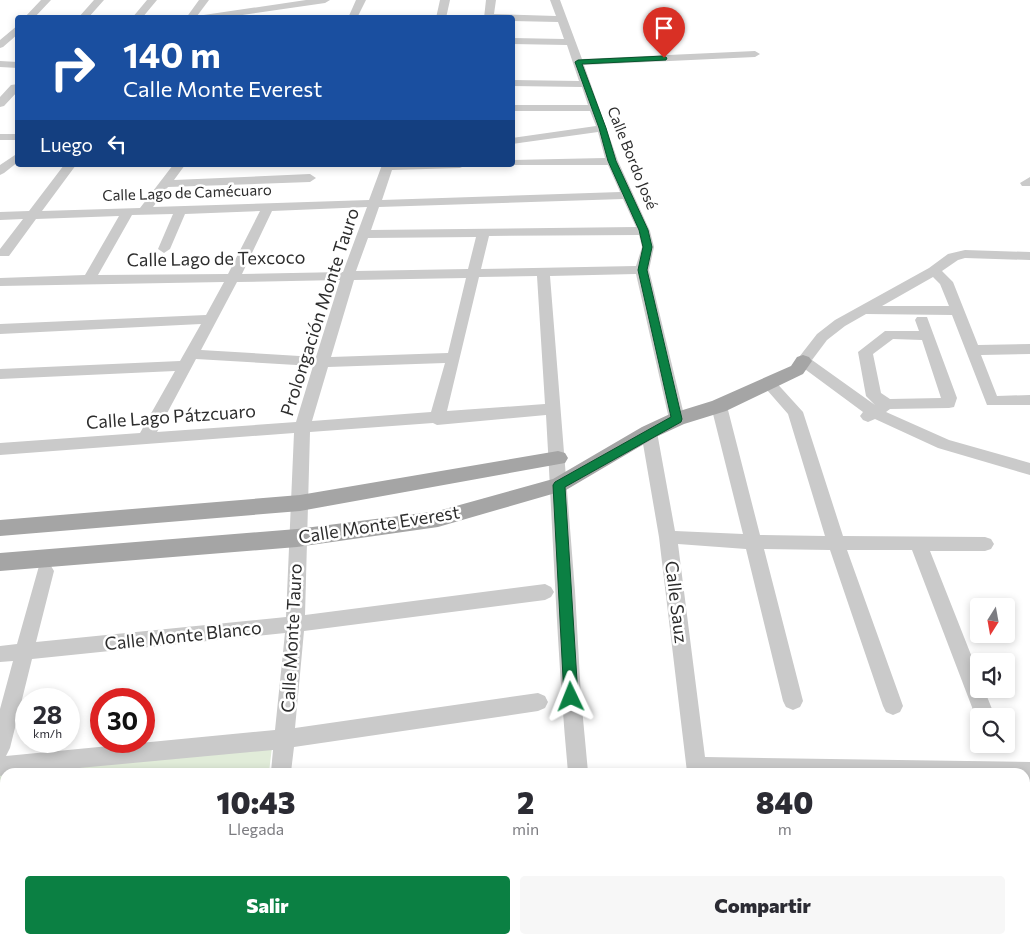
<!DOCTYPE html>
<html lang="es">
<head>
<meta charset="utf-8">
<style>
	body { margin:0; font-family:Commissioner,sans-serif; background:#f7f7f7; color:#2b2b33; height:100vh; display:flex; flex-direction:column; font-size:19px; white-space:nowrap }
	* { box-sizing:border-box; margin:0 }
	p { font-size:16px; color:#7c7c81 }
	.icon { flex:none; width:28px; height:28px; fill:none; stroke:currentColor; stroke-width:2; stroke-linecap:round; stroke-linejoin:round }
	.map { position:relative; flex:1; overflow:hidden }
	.panel { position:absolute; left:0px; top:768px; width:1030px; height:176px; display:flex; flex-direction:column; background:#fff; border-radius:15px 15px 0 0; box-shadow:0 2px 8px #0003 }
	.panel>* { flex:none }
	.banner { position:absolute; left:15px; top:15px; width:500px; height:152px; border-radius:5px; box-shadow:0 2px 8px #0003; background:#1a4fa0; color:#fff; overflow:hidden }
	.needle { width:32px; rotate:191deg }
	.buttons { position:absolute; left:970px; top:598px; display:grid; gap:10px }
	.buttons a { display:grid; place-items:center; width:45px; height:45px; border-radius:5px; background:#fff; box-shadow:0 2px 8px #0003; font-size:25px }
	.speed { position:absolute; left:15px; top:688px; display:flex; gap:10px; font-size:25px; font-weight:700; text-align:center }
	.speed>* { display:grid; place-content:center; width:65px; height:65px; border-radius:50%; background:#fff; box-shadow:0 2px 8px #0003; line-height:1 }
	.speed small { font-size:12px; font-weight:400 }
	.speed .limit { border:8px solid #d22; background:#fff; color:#111 }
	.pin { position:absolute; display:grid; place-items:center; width:42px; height:42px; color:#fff; margin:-51px -21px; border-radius:50% 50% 50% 0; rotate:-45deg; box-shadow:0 0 5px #0007 }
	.pin .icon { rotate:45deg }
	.me { position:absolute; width:55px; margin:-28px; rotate:358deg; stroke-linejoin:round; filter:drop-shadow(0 0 4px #0008) }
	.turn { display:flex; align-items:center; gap:18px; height:105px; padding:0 25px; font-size:22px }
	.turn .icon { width:65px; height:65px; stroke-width:2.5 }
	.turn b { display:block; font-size:35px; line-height:42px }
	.then { display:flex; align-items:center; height:48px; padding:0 25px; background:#0003; gap:10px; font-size:19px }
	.eta { display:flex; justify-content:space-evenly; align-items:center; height:85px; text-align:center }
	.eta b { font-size:30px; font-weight:800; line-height:35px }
	.button { display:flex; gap:10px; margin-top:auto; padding:10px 25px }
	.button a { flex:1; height:58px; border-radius:5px; background:#0b8043; color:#fff; font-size:20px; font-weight:800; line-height:58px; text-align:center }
	.button a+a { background:#f7f7f7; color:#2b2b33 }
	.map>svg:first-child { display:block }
</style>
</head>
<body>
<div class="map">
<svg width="1030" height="943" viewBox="0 0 1030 943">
	<rect width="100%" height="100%" fill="#fff"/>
	<path fill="#e1ecd9" d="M272,747l-3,25h-259z
		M0,773h5v72h-5z"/>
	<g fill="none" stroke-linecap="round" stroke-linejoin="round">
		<path fill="#cacaca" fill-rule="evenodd" d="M41,0h10l-17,18h-10z
			M94,0h10l-16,18h-10z
			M147,0h10l-15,18h-10z
			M199,0h10l-12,16 109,-16h24l-5,3 -103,15h-36z
			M356,0h10l-9,18h-9z
			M440,0h10l-4,18h-10z
			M486,0h10l-2,14 62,2 -6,-16h10l22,59 173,-8 5,3 -5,3 -171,8 34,96 32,70 4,16 -5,23 36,149 -3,4 -5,2 -5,-2 -3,-4 -33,-145 -86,2 25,315 6,106 7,75h-20c-11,-119 -15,-238 -22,-357l-109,10 -4,-2 -123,9 -5,183 240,-31 6,3 3,5 -3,5 -6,3 -241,31 -9,97 243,-35 7,3 3,6 -3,6 -7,3 -244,36 -3,25h-20l2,-22 -237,22h-31v3l-5,1v-67l13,-48 -13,1v-16l17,-2 22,-78 6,-2 6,2 3,5 -18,71 250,-25 8,-184 -294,22v-12l140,-10 35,-62 -175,8v-10l180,-8 21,-37 -201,10v-10l206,-9 18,-33 -224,4v-8l85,-3 34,-59 -83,3 -27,37h-9v-7l23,-30 -23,1v-8l29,-1 35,-46h12l-34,46 98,-3 33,-43h12l-11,15 136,-6 6,4 -6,4 -142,5 -15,20 216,-7 13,-35h84l-6,3 -68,2 -10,30 238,-8 -12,-27h-100h4v-5l93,-2 -7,-26 -86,12v-6l84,-12 -6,-15h-78v-6h76l-6,-18 -70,-1v-6l67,1 -12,-36 -55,-1v-6l52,1 -6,-17 -46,-1v-3h-28zM623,199l13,28 -265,3 8,-23zM367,207l-24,65 -101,2 30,-63zM260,211l-32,63 -130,1 34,-60 41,-1 -15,35 6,4 6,-4 15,-35zM639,235l3,12 -6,19 -155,3 8,-33zM476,237l-8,32 -112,2 12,-33zM537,276l8,128 -98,7 32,-134zM466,278l-18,75 -117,4 23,-77zM340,280l-24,77 -115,-7 36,-68zM196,359l117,7 -17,56 -139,10zM445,363l-14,49 -119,9 16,-54zM285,633l-10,97 -269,26 4,-8 22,-89z
			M18,25v9l-15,13 -3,1v-8z
			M0,61l18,1v6l-18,-1z
			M18,84v7l-14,15 -4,1v-10l11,-12z
			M0,134h18v6h-18z
			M18,153v9l-14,11 -4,2v-10z
			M1030,177v9h-8l-2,-3z
			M965,250l65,2v8l-65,-2 -7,2 -16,11 11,11 25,63 52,-1v10l-49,1 16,41 33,-1v10h-43l-35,-90 -86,-1 -21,12 -18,14 -15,20 63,45 -9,-9 -8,-44 27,-21h34l-4,-11 2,-3h10l30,81 -3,9 -5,1 -59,1 -4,3 63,28 81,23v12l-92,-27 -63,-29 -7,3 -5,-2 -3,-4 3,-4 -65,-48 -2,-3 21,-27 18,-14 94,-52 19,-14zM933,277l7,7 9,22h-67zM893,339l29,1 19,58 -51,1 -9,-6 -8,-39z
			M768,378l5,1 30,33 40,124 142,1 6,2 3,5 -3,5 -6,2h-55l49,124v14h5l8,20 -5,7 -12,-1 -63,-165h-65l56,156 -3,6 -7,3 -7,-3 -3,-6 -53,-156 -66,-1 39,152 -3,6 -7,3 -7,-3 -3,-6 -37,-152 -68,-5 27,213 325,5v20h-5v-10h-338l-28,-235 -18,-105 2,-4 6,-2 6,2 2,4 18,99 68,3 -32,-128 3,-4 5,-1 5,1 3,4 33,129 65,1 -37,-122 -27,-31 2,-4z
			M0,848h5v22h-5z
			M1025,869h5v22h-5z
			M244,939h24v4h-24z
			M580,939h24v4h-24z
			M700,939h24l1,4h-24z"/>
		<path fill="#a5a5a5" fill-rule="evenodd" d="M803,355l6,2 3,4 -9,13 -77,37 -42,13 -28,13 -90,53 -128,37 -141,20 -297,24v-18l297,-24 141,-18 115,-32 89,-52 28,-13 42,-13 79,-35 6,-9z
			M558,451l7,2 3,5 -3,5 -265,48 -300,25v-16l300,-25z"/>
	</g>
	<path fill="#0b8043" stroke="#07532c" d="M664,56l3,2 -1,2 -84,4 24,64 10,33 32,69 4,17 -5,23 35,149 -1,3 -116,65 13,210 -3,4 -4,2 -5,-2 -2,-4 -11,-212 2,-3 116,-65 -33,-147 5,-23 -4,-17 -31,-69 -9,-33 -24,-66 3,-2z"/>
	<g text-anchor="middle" stroke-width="5" stroke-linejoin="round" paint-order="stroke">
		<g font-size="15" fill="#2d2d2d" stroke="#fff">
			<text transform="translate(632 158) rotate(68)" y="5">Calle Bordo José</text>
			<text transform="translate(187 193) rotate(-2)" y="5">Calle Lago de Camécuaro</text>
		</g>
		<g font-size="18" fill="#2d2d2d" stroke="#fff">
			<text transform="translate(216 259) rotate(-1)" y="6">Calle Lago de Texcoco</text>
			<text transform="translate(320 312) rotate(-72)" y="6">Prolongación Monte Tauro</text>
			<text transform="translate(171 417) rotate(-4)" y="6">Calle Lago Pátzcuaro</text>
			<text transform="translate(379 525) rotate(-9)" y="6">Calle Monte Everest</text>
			<text transform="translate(676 602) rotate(83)" y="6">Calle Sauz</text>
			<text transform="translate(183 636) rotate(-6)" y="6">Calle Monte Blanco</text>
			<text transform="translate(292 638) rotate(-87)" y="6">Calle Monte Tauro</text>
		</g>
	</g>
</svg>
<div class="buttons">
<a><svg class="needle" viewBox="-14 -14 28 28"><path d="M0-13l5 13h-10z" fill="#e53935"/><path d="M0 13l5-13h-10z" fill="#7c7c81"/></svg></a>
<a><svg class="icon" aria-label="sound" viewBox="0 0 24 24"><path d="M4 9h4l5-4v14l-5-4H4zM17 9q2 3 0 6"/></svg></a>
<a><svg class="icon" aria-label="search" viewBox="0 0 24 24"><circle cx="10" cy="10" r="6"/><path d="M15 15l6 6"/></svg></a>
</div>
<div class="speed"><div>28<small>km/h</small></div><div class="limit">30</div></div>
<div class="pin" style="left:664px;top:58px;background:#d93025"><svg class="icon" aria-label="arrive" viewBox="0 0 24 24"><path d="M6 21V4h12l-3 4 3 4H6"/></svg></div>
<svg class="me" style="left:571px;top:697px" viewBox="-20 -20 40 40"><path d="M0-17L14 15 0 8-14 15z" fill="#0b8043" stroke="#fff" stroke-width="4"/></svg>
<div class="banner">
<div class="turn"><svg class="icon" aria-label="right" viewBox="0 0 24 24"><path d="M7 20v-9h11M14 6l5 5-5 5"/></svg><div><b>140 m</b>Calle Monte Everest</div></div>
<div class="then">Luego<svg class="icon" aria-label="left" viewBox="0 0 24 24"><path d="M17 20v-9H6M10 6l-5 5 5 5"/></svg></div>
</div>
<section class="panel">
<div class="eta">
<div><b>10:43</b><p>Llegada</p></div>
<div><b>2</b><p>min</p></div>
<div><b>840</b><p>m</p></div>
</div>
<div class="button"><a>Salir</a><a>Compartir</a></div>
</section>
</div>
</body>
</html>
